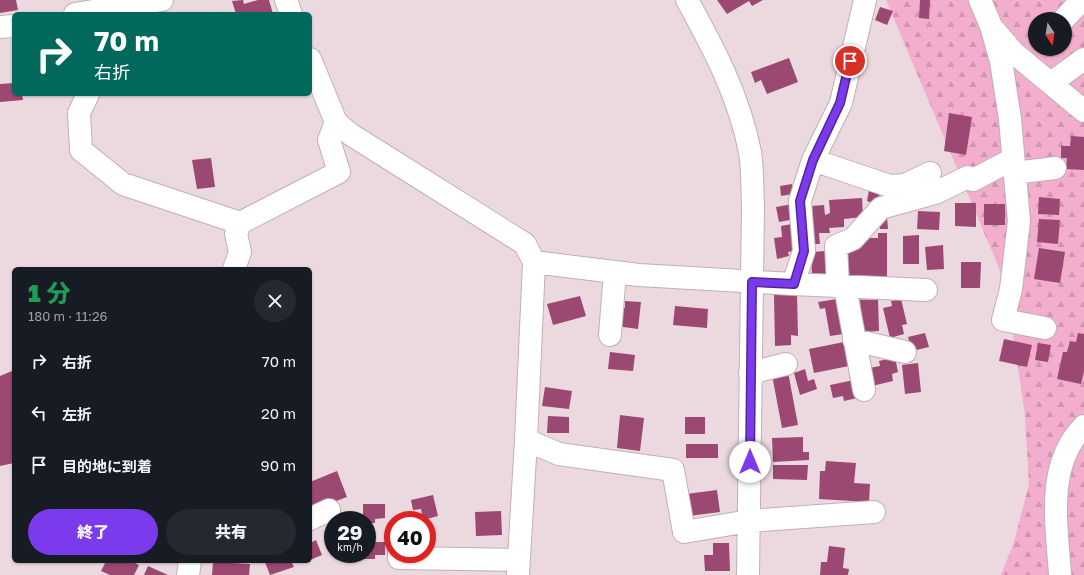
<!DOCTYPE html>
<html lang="ja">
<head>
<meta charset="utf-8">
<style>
	body { margin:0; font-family:"Golos Text","Noto Sans JP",sans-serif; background:#242831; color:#f1f3f6; height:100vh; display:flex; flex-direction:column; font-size:15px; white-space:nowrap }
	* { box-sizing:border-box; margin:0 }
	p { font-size:13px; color:#9ea1a6 }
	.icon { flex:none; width:22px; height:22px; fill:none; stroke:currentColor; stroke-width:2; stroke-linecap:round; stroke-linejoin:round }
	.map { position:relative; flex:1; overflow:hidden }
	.panel { position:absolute; left:12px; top:267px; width:300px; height:296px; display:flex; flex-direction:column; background:#171b24; border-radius:6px; box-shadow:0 1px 3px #0004 }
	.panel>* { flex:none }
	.top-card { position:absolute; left:12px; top:12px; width:300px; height:84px; border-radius:6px; box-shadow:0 1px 3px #0004; background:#00695c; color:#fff; overflow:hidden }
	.needle { width:26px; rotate:168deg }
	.buttons { position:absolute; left:1028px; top:12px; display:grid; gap:8px }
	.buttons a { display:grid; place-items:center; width:44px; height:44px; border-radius:50%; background:#171b24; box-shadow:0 1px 3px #0004; font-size:20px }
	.speed { position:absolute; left:324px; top:511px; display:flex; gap:8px; font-size:20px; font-weight:700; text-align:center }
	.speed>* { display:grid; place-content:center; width:52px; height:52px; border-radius:50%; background:#171b24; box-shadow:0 1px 3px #0004; line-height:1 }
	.speed small { font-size:10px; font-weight:400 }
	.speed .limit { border:6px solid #d22; background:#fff; color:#111 }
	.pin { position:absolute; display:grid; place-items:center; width:34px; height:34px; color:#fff; margin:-17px; border:2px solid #fff; border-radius:50%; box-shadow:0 1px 4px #0007 }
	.me { position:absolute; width:44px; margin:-22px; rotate:0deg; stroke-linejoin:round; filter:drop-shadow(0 0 3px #0008) }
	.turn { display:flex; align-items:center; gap:14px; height:84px; padding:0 16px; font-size:18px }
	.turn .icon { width:52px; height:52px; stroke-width:2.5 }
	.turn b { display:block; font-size:28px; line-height:34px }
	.round { display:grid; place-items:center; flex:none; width:42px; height:42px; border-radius:21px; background:#242831 }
	.headline { display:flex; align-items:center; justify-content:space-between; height:68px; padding:0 16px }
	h1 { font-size:24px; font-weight:800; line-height:30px; color:#1e9e55 }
	.action { display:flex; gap:8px; margin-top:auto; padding:8px 16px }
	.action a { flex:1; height:46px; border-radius:24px; background:#7c3aed; color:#fff; font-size:16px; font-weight:800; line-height:46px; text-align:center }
	.action a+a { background:#242831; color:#f1f3f6 }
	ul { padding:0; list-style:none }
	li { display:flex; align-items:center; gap:12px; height:52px; padding:0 16px }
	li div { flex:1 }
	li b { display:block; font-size:15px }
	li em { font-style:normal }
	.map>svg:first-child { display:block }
</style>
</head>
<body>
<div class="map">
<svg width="1084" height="575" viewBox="0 0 1084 575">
	<defs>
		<pattern id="forest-firs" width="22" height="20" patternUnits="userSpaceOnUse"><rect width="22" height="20" fill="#f2aecc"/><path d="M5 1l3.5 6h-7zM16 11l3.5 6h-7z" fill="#cf95ae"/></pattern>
	</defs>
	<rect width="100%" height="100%" fill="#ecd9e0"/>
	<path fill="url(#forest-firs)" fill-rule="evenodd" d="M886,0h198v575h-83l13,-33 15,-58 -4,-69 -15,-99 -11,-48zM1035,19h30v30h-30z"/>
	<path fill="#9b4872" d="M0,0h16l2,10 -18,3z
		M243,0l1,4 14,-4h11l4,14h-37l-4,-13z
		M717,0h46l-11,6 -3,-5 -22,13z
		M920,0h10l-1,19 -10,-1z
		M880,7l13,4 -6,14 -12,-5z
		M789,58l9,24 -31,12 -6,-14 -6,3 -4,-11z
		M14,83v11h8l1,6 -23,2v-18z
		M949,113l23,4 -6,38 -22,-4z
		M1071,136l13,1v33l-18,-1 1,-11h-6v-12h9z
		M211,158l4,29 -18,2 -5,-29z
		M792,184l1,10 -12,2 -1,-10z
		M869,190l11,3 -3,11 -10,-3z
		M1039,197l21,2 -1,16 -21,-1z
		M862,198l1,19 -19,2v8l-15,1 1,5h-11l1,11h-7l-2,-38 13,-1 1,10 5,-2 -1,-13z
		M955,203h21v24l-21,-1z
		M792,204l3,15 -16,3 -3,-15z
		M984,204h21v21h-21z
		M918,211l22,1 -1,18 -22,-1z
		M879,217h8l1,12h-8z
		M1039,219l21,1 -2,24 -21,-2z
		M792,224l5,26 -9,2 1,4 -12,3 -3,-21 8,-1 -1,-11z
		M878,233h9v45h-39v-35l14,-5h16z
		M919,235v29h-16v-28z
		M943,245l1,24 -17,1 -2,-23z
		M1039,248l26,4 -5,31 -26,-4z
		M826,251l1,25h-15l-1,-24z
		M961,262h20l-1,26h-19z
		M774,295h23l1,41 -7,-1v10l-16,1z
		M580,296l6,20 -33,9 -6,-21z
		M837,299l6,35 -13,2 -5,-28 -5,1 -2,-7z
		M878,299l1,32 -17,1 -2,-32z
		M901,299l6,25 -5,1 2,9 -14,4 -7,-30 9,-2 -1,-5z
		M625,301l16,1 -3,27 -22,-3 3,-19 6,1z
		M675,306l33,3 -1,19 -34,-3z
		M925,333l4,14 -17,4 -4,-14z
		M1078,333l6,1v37l-3,13 -24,-5 6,-27h4l3,-11 6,1z
		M1004,339l28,6 -5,22 -28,-6z
		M844,342l5,24 -35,7 -5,-24z
		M1038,343l13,2 -3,17 -13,-2z
		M610,352l25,3 -2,16 -25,-2z
		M895,357l3,15 -6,2 1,7 -21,5 -3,-18 11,-2 -1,-5z
		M918,363l3,29 -16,2 -3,-29z
		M805,369l3,12 6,-2 3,10 -17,6 -6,-22z
		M12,371l2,6v86l-14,3v-90z
		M788,372l10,53 -16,3 -10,-53z
		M854,380l3,18 -13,3 -1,-5 -10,2 -3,-13z
		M545,387l27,4 -3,18 -27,-3z
		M620,415l24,3 -4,33 -23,-3z
		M548,416l21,1v16h-22z
		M685,417h20v17h-20z
		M803,437v15h6v8l-36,2 -1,-24z
		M686,444h32v14h-32z
		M826,461l30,2 -2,20 16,1 -1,18 -50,-3 1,-28h5z
		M773,465h35l-1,15 -34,-1z
		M337,471l10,26 -37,14v-29z
		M717,490l3,22 -31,4 -3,-22z
		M433,495l5,21 -15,4 -2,-11 -8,1 -2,-10z
		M363,504h22v14l-10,1v4h-8v-3h-4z
		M501,511l1,24 -26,1 -1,-24z
		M427,529h4v18h-4z
		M316,540l6,15 -12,5v-17z
		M367,542h18v13h-10v4h-12v-5h4z
		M713,543h16l1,28h-25l-1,-16h9z
		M829,546l16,2 -2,20 6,1 -1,6h-28l1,-13h6z
		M106,561h25l8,4 -5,10h-24l-9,-4z
		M268,561h23l3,6 -24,8 -5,-13z
		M213,562l37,2 -1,11h-37z
		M148,566l20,9h-24z"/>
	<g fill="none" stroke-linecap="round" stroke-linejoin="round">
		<g stroke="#c1afb6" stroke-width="24">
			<path id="minor" d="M286,0l5,14
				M687,0c27,49 52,96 63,152 3,18 2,37 3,55l-5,368
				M980,0l11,26 10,35 9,58 9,102 -8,68 -8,31 42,8
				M75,14l87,-14
				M1064,19l18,-19
				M0,27l14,-1
				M995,31l19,22 70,58
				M310,59l26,63 14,12 175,110 9,18 -8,178 -8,135
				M1051,83l33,-24
				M88,94l-9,19 2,37 42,34 117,39
				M813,160l77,26 15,-1 25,-12
				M1014,173l41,-5
				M534,262l105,13 154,9 133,6
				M234,269l6,-17 -4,-18 4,-11 99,-51 -10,-32 7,-18
				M793,284l11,-33 -4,-50 13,-41 28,-57 24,-103
				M838,286l-2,-40 17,-7 28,-31 54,-15 33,-16 5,3 40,-21
				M845,287l19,103
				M610,335l5,-63
				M854,340l51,12
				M750,373l36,-9
				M526,440l33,14 114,16 11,62 65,-11 125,-9
				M310,519l19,-9
				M399,554v4l119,2
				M188,575l2,-14
				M1060,575c-3,-50 -15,-110 24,-149"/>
		</g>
		<use href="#minor" stroke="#fff" stroke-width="22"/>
	</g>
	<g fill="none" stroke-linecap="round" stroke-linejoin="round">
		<g stroke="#51269a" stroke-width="10">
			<path id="route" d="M750,462l2,-180 42,2 10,-33 -4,-50 13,-41 27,-57 10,-42"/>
		</g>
		<use href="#route" stroke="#7c3aed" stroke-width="7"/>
	</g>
</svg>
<div class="buttons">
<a><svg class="needle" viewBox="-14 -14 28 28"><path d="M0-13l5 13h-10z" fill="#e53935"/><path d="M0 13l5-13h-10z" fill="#9ea1a6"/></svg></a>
</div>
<div class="speed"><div>29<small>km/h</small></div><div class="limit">40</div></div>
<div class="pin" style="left:850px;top:61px;background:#d93025"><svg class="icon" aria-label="arrive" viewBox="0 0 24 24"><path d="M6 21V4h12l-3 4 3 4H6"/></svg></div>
<svg class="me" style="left:750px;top:462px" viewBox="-20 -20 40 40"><circle r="19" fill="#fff"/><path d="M0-13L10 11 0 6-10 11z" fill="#7c3aed"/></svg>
<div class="top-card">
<div class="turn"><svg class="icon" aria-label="right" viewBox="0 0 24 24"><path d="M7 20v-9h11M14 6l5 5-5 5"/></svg><div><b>70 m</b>右折</div></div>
</div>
<section class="panel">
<div class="headline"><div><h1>1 分</h1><p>180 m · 11:26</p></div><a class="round"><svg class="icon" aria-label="close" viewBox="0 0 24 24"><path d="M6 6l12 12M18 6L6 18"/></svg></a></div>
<ul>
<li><svg class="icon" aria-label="right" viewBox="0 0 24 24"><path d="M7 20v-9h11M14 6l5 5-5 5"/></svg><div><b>右折</b></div><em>70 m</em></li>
<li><svg class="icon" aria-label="left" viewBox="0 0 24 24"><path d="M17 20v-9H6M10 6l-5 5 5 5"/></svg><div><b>左折</b></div><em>20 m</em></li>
<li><svg class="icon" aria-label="arrive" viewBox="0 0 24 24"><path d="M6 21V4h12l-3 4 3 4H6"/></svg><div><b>目的地に到着</b></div><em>90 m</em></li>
</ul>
<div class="action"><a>終了</a><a>共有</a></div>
</section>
</div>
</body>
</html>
